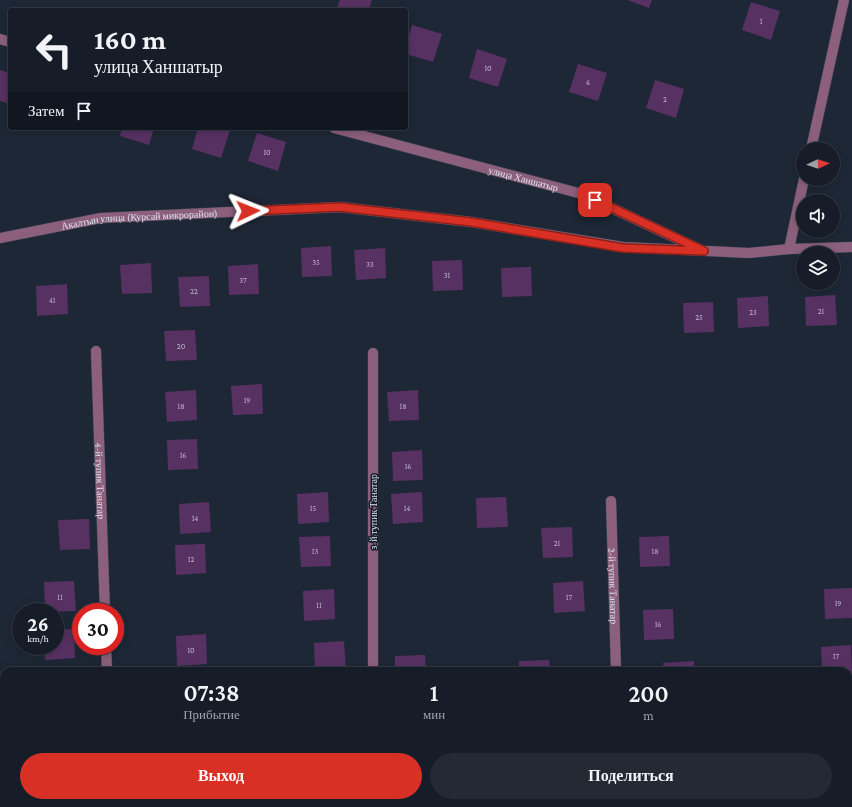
<!DOCTYPE html>
<html lang="ru">
<head>
<meta charset="utf-8">
<style>
	body { margin:0; font-family:"Crimson Pro",serif; background:#232a34; color:#f1f3f6; height:100vh; display:flex; flex-direction:column; font-size:15px; white-space:nowrap }
	* { box-sizing:border-box; margin:0 }
	p { font-size:13px; color:#9ea2a8 }
	.icon { flex:none; width:22px; height:22px; fill:none; stroke:currentColor; stroke-width:2; stroke-linecap:round; stroke-linejoin:round }
	.map { position:relative; flex:1; overflow:hidden }
	.details { position:absolute; left:0px; top:667px; width:852px; height:140px; display:flex; flex-direction:column; background:#161d28; border-radius:12px 12px 0 0; box-shadow:0 2px 10px #0003,0 0 0 1px #353b45 }
	.details>* { flex:none }
	.banner { position:absolute; left:8px; top:8px; width:400px; height:122px; border-radius:4px; box-shadow:0 2px 10px #0003,0 0 0 1px #353b45; background:#161d28; color:#f1f3f6; overflow:hidden }
	.needle { width:26px; rotate:87deg }
	.tools { position:absolute; left:796px; top:142px; display:grid; gap:8px }
	.tools a { display:grid; place-items:center; width:44px; height:44px; border-radius:50%; background:#161d28; box-shadow:0 2px 10px #0003,0 0 0 1px #353b45; font-size:20px }
	.speed { position:absolute; left:12px; top:603px; display:flex; gap:8px; font-size:20px; font-weight:700; text-align:center }
	.speed>* { display:grid; place-content:center; width:52px; height:52px; border-radius:50%; background:#161d28; box-shadow:0 2px 10px #0003,0 0 0 1px #353b45; line-height:1 }
	.speed small { font-size:10px; font-weight:400 }
	.speed .limit { border:6px solid #d22; background:#fff; color:#111 }
	.pin { position:absolute; display:grid; place-items:center; width:34px; height:34px; color:#fff; margin:-17px; border-radius:8px; box-shadow:0 2px 6px #0006 }
	.me { position:absolute; width:44px; margin:-22px; rotate:88deg; stroke-linejoin:round; filter:drop-shadow(0 0 3px #0008) }
	.turn { display:flex; align-items:center; gap:14px; height:84px; padding:0 20px; font-size:18px }
	.turn .icon { width:52px; height:52px; stroke-width:2.5 }
	.turn b { display:block; font-size:28px; line-height:34px }
	.then { display:flex; align-items:center; height:38px; padding:0 20px; background:#0003; gap:8px; font-size:15px }
	.eta { display:flex; justify-content:space-evenly; align-items:center; height:68px; text-align:center }
	.eta b { font-size:24px; font-weight:600; line-height:28px }
	.cta { display:flex; gap:8px; margin-top:auto; padding:8px 20px }
	.cta a { flex:1; height:46px; border-radius:24px; background:#d93025; color:#fff; font-size:16px; font-weight:600; line-height:46px; text-align:center }
	.cta a+a { background:#232a34; color:#f1f3f6 }
	.map>svg:first-child { display:block }
</style>
</head>
<body>
<div class="map">
<svg width="852" height="807" viewBox="0 0 852 807">
	<rect width="100%" height="100%" fill="#1e2735"/>
	<path fill="#583163" d="M340,0h32l-3,10h-33z
		M627,0h25l-3,8z
		M751,2l29,9 -9,29 -29,-10z
		M412,25l30,9 -9,28 -27,-8v-9z
		M477,49l30,10 -9,28 -29,-9z
		M578,64l29,9 -9,28 -29,-9z
		M0,70l10,3v31l-10,-3z
		M655,80l29,9 -8,29 -30,-10z
		M122,128h32l-5,17 -29,-9z
		M198,128h27l5,2 -9,28 -29,-9z
		M257,133l29,9 -8,29 -30,-10z
		M331,246l1,30 -30,1 -1,-29z
		M385,248l1,30 -30,2 -2,-30z
		M462,260l1,30 -30,1 -1,-30z
		M151,263l1,30 -30,1 -2,-29z
		M258,264l1,30 -30,1 -1,-29z
		M531,267l1,29 -30,1 -1,-29z
		M209,276l1,30 -30,1 -2,-30z
		M67,284l1,30 -31,2 -1,-30z
		M835,295l2,30 -31,1 -1,-29z
		M768,296l1,30 -31,2 -1,-30z
		M713,302l1,30 -30,1 -1,-30z
		M195,330l2,30 -31,1 -2,-30z
		M262,384l1,30 -30,1 -2,-29z
		M196,390l1,30 -30,2 -2,-30z
		M418,390l1,30 -30,1 -2,-29z
		M197,439l1,30 -30,1 -1,-30z
		M422,450l1,30 -30,1 -1,-29z
		M328,492l1,30 -31,2 -1,-30z
		M422,492l1,30 -30,2 -2,-30z
		M506,497l2,30 -31,1 -1,-30z
		M209,502l2,30 -31,2 -1,-30z
		M89,519l1,30 -30,1 -2,-30z
		M572,527l1,30 -30,1 -2,-30z
		M330,536l1,30 -30,1 -2,-30z
		M669,536l1,30 -30,1 -1,-30z
		M205,544l1,29 -30,2 -1,-30z
		M74,581l2,30 -31,1 -1,-30z
		M583,581l2,30 -31,2 -1,-30z
		M852,588v30l-27,1 -1,-30z
		M334,589l1,30 -31,2 -1,-30z
		M673,609l1,30 -30,1 -1,-30z
		M74,629l1,29 -30,2 -1,-14h11v-16z
		M206,634l1,30 -30,2 -1,-30z
		M344,641l2,30h-31l-1,-28z
		M851,645l1,30h-4v-4h-26l-1,-24z
		M425,655l1,16h-31v-15z
		M549,660l1,11h-31v-10z
		M694,661v10h-30l-1,-8z
		M848,703h4v30h-4z
		M848,775h4v30h-12v-2h8z
		M7,803h30v4h-30z
		M131,803h30v4h-30z
		M324,803h31v3l-31,1z
		M414,803h30l1,4h-31z"/>
	<g fill="none" stroke-linecap="round" stroke-linejoin="round">
		<g stroke="#3d4553" stroke-width="11">
			<g id="minor">
				<path d="M0,39l10,3"/>
				<path id="s1" d="M334,128l248,66 117,55"/>
				<path d="M811,149l33,-149"/>
				<path id="s2" d="M0,238l101,-20 239,-11 131,15 152,25 126,6 40,-4 63,-2"/>
				<path d="M789,249l15,-70"/>
				<path id="s3" d="M96,351l9,261"/>
				<path id="s4" d="M611,501l5,170"/>
				<path d="M106,646l1,25"/>
				<path d="M373,671v-318"/>
				<path d="M111,803v4"/>
				<path d="M619,803v4"/>
				<path d="M373,807v-4"/>
			</g>
		</g>
		<use href="#minor" stroke="#8c607c" stroke-width="10"/>
	</g>
	<g fill="none" stroke-linecap="round" stroke-linejoin="round">
		<g stroke="#8d1f18" stroke-width="10">
			<path id="route" d="M248,211l92,-4 131,15 152,26 81,3 -109,-51"/>
		</g>
		<use href="#route" stroke="#d93025" stroke-width="7"/>
	</g>
	<g text-anchor="middle" stroke-width="3" stroke-linejoin="round" paint-order="stroke">
		<g font-size="8" fill="#bcb7cb">
			<text x="761" y="24">1</text>
			<text x="488" y="71">10</text>
			<text x="588" y="85">6</text>
			<text x="665" y="102">2</text>
			<text x="267" y="155">10</text>
			<text x="316" y="265">35</text>
			<text x="370" y="267">33</text>
			<text x="447" y="278">31</text>
			<text x="243" y="283">37</text>
			<text x="194" y="294">22</text>
			<text x="52" y="303">41</text>
			<text x="821" y="314">21</text>
			<text x="753" y="315">23</text>
			<text x="699" y="320">25</text>
			<text x="181" y="349">20</text>
			<text x="247" y="403">19</text>
			<text x="181" y="409">18</text>
			<text x="403" y="409">18</text>
			<text x="183" y="458">16</text>
			<text x="408" y="469">16</text>
			<text x="313" y="511">15</text>
			<text x="407" y="511">14</text>
			<text x="195" y="521">14</text>
			<text x="557" y="546">21</text>
			<text x="315" y="554">13</text>
			<text x="655" y="554">18</text>
			<text x="191" y="562">12</text>
			<text x="60" y="600">11</text>
			<text x="569" y="600">17</text>
			<text x="838" y="606">19</text>
			<text x="319" y="608">11</text>
			<text x="658" y="627">16</text>
			<text x="191" y="653">10</text>
			<text x="836" y="659">17</text>
		</g>
		<g font-size="10" fill="#dee4ee" stroke="#151d2b">
			<text dy="4" stroke="none"><textPath href="#s1" startOffset="196">улица Ханшатыр</textPath></text>
			<text dy="4" stroke="none"><textPath href="#s2" startOffset="141">Акалтын улица (Курсай микрорайон)</textPath></text>
			<text dy="4" stroke="none"><textPath href="#s3" startOffset="130">4-й тупик Танатар</textPath></text>
			<text transform="translate(373 512) rotate(-90)" y="4">3-й тупик Танатар</text>
			<text dy="4" stroke="none"><textPath href="#s4" startOffset="85">2-й тупик Танатар</textPath></text>
		</g>
	</g>
</svg>
<div class="tools">
<a><svg class="needle" viewBox="-14 -14 28 28"><path d="M0-13l5 13h-10z" fill="#e53935"/><path d="M0 13l5-13h-10z" fill="#9ea2a8"/></svg></a>
<a><svg class="icon" aria-label="sound" viewBox="0 0 24 24"><path d="M4 9h4l5-4v14l-5-4H4zM17 9q2 3 0 6"/></svg></a>
<a><svg class="icon" aria-label="layers" viewBox="0 0 24 24"><path d="M12 4l9 5-9 5-9-5zM3 14l9 5 9-5"/></svg></a>
</div>
<div class="speed"><div>26<small>km/h</small></div><div class="limit">30</div></div>
<div class="pin" style="left:595px;top:200px;background:#d93025"><svg class="icon" aria-label="arrive" viewBox="0 0 24 24"><path d="M6 21V4h12l-3 4 3 4H6"/></svg></div>
<svg class="me" style="left:248px;top:211px" viewBox="-20 -20 40 40"><path d="M0-17L14 15 0 8-14 15z" fill="#d93025" stroke="#fff" stroke-width="4"/></svg>
<div class="banner">
<div class="turn"><svg class="icon" aria-label="left" viewBox="0 0 24 24"><path d="M17 20v-9H6M10 6l-5 5 5 5"/></svg><div><b>160 m</b>улица Ханшатыр</div></div>
<div class="then">Затем<svg class="icon" aria-label="arrive" viewBox="0 0 24 24"><path d="M6 21V4h12l-3 4 3 4H6"/></svg></div>
</div>
<section class="details">
<div class="eta">
<div><b>07:38</b><p>Прибытие</p></div>
<div><b>1</b><p>мин</p></div>
<div><b>200</b><p>m</p></div>
</div>
<div class="cta"><a>Выход</a><a>Поделиться</a></div>
</section>
</div>
</body>
</html>
